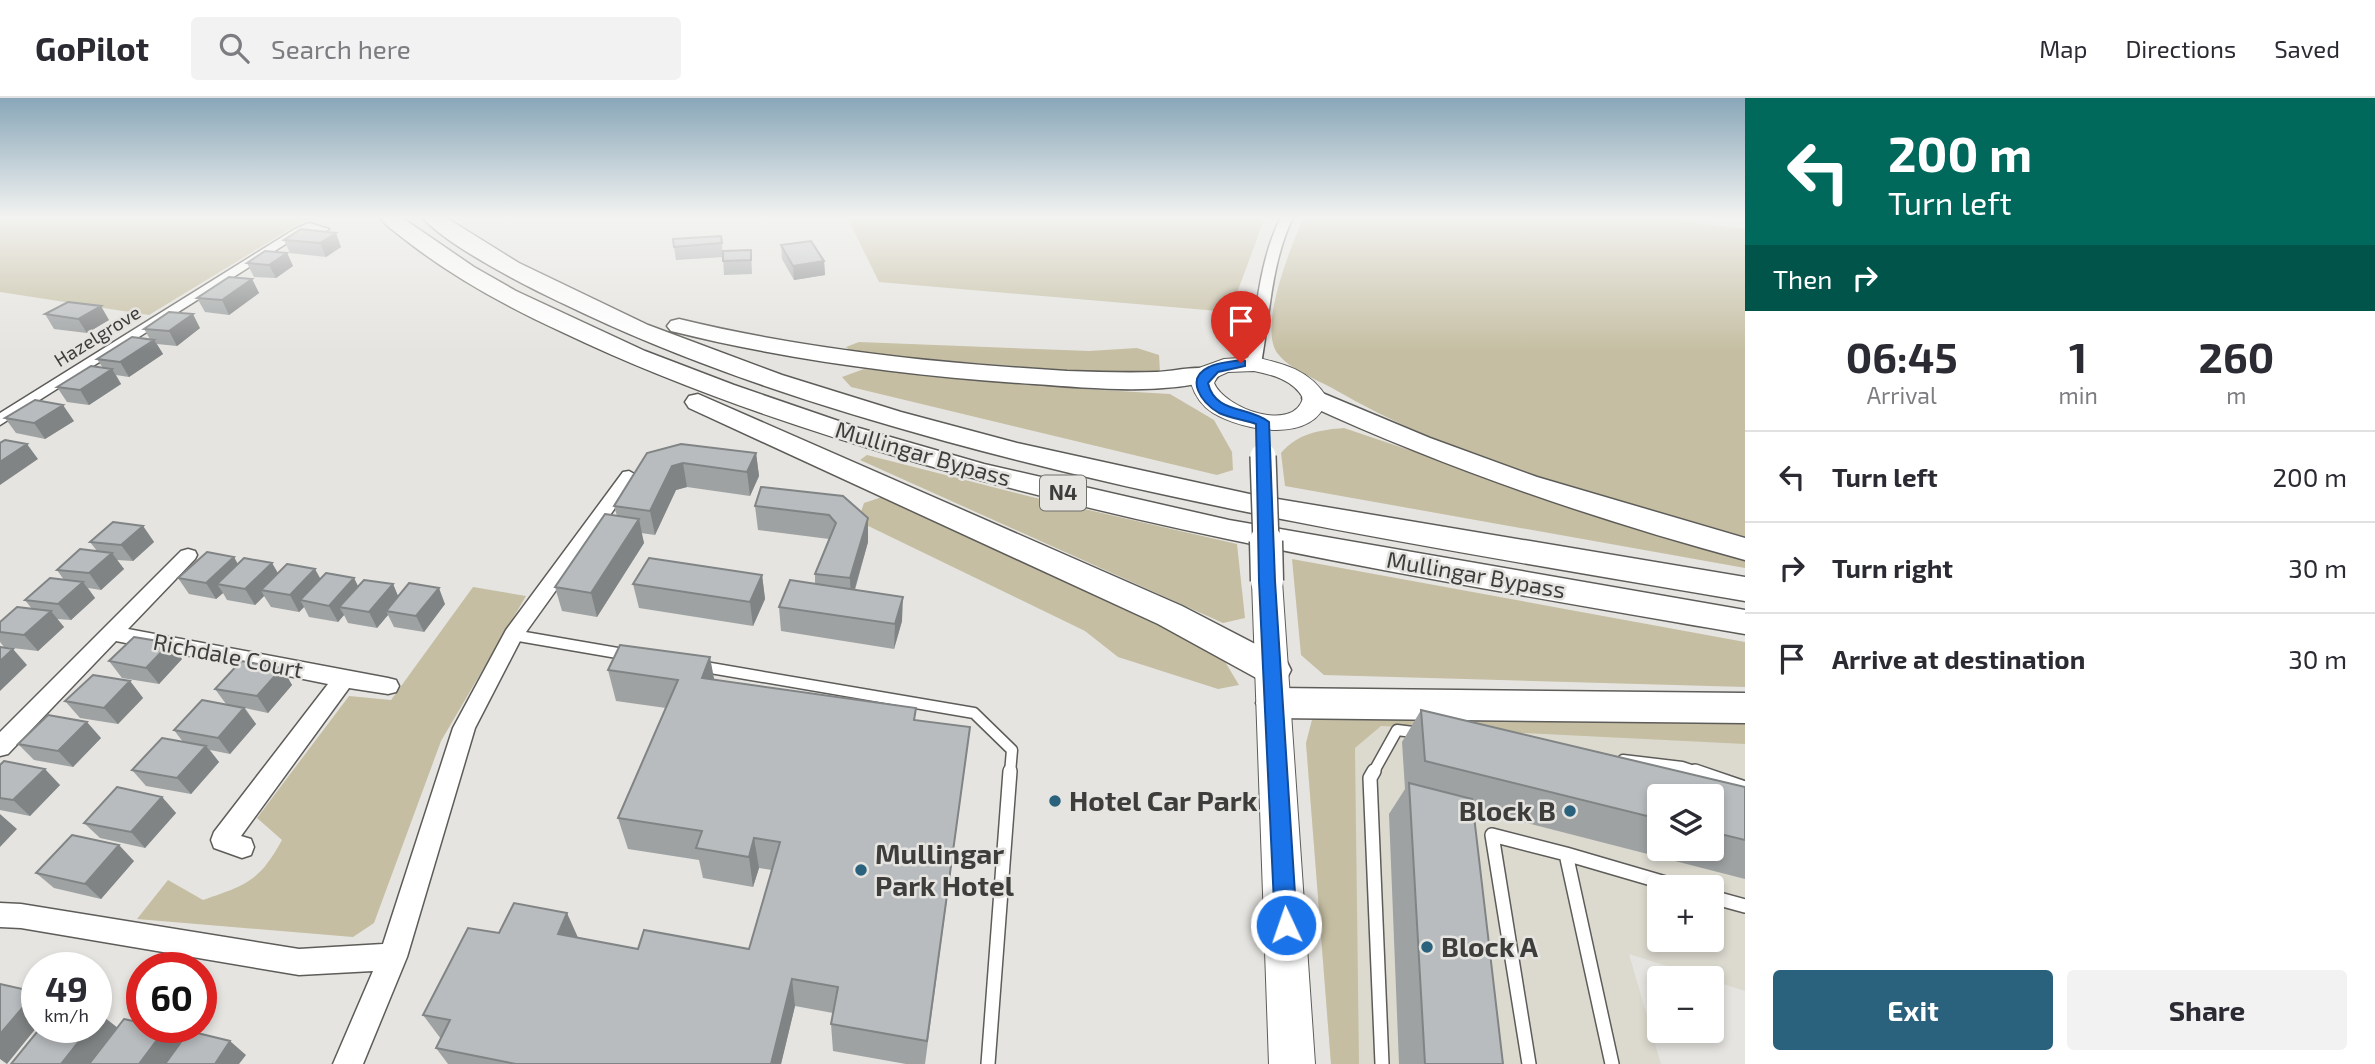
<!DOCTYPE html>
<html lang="en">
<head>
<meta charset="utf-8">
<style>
	body { margin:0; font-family:"Exo 2",sans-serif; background:#f2f2f3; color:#2b2b33; height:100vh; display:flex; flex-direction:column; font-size:26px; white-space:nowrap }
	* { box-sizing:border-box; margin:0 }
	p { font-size:23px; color:#7c7c81 }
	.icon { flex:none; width:38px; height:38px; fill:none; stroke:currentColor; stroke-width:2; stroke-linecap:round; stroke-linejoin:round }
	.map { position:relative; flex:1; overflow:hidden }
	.drawer { display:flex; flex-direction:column; background:#fff; width:630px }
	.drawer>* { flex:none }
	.hud { background:#00695c; color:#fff; overflow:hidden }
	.controls { position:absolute; left:1647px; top:686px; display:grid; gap:14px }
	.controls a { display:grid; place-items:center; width:77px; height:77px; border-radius:7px; background:#fff; box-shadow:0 4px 10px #0003; font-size:35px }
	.speed { position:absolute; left:21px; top:854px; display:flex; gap:14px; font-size:35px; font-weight:700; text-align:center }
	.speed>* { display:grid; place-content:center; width:91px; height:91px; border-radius:50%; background:#fff; box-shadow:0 4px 10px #0003; line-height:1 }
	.speed small { font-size:18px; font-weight:400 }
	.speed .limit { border:10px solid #d22; background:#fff; color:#111 }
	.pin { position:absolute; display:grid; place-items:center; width:60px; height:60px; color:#fff; margin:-72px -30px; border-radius:50% 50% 50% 0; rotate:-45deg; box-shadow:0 0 7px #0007 }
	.pin .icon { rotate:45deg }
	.me { position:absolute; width:77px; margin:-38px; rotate:357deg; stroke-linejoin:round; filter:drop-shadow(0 0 5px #0008) }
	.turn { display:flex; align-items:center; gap:24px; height:147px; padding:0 28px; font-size:32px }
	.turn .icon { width:91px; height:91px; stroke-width:2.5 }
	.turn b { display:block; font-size:49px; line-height:60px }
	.then { display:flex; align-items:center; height:66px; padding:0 28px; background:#0003; gap:14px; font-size:26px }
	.eta { display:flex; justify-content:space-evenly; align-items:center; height:119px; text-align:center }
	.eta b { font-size:42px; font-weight:700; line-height:49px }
	.primary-button { display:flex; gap:14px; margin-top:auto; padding:14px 28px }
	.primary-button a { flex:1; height:80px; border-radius:7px; background:#2a617c; color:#fff; font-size:28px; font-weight:700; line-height:80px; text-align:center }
	.primary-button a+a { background:#f2f2f3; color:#2b2b33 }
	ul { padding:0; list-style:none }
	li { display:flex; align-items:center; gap:21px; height:91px; padding:0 28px; border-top:2px solid #e1e1e2 }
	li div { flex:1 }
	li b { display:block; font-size:26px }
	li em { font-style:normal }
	header { display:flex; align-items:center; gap:42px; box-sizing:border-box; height:98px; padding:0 35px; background:#fff; border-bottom:2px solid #e1e1e2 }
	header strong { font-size:33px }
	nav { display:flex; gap:38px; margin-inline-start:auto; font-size:24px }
	.search { width:490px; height:63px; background:#f2f2f3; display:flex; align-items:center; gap:18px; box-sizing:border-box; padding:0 24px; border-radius:7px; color:#7c7c81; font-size:26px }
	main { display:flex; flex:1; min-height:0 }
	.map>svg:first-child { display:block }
</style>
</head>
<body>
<header>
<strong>GoPilot</strong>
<div class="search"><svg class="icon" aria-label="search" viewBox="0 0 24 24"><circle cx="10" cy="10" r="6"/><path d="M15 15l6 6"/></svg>Search here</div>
<nav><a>Map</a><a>Directions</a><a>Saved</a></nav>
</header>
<main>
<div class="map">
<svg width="1745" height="966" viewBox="0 0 1745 966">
	<rect width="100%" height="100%" fill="#e5e4e0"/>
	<path fill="#dcdacf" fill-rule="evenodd" d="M1312,622l433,20v251l-116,-37 32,110h-330l-25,-321zM1659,698h53v53h-53zM1659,789h53v53h-53z"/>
	<path fill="#c5bea2" d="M0,119h310l-161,98 -149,-23z
		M847,119h418l-35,95 -351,-30z
		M1304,119h355l86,12v309c-141,-40 -286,-76 -413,-150 -17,-9 -42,-19 -54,-34 -21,-27 14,-110 26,-137z
		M859,244l230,9 48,-3 22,7 1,17 -27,3 -279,-21 -8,-7z
		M864,271l220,20 86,5 44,26 18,32 1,18 -16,5 -366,-88 -9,-10z
		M1344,330l287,97 114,32v11l-460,-82 -4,-33c17,-20 39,-23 63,-25z
		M867,357l165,42 205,47 8,74 -22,5 -363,-163z
		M882,399l336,153 21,35 -21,4 -100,-32 -33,-26 -227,-110 6,-18z
		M1292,461l453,83v45l-421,-12 -23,-20z
		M473,489l53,9 -85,145 -67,182 -21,14 -216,-18 31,-39 35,20c43,-15 56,-18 79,-60l-25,-22 92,-122 42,4z
		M1353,612l392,9v25l-364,-18 -26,22 4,316h-28l-25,-321 6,-23z"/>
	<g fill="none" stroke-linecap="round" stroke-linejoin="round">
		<g stroke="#5d5c59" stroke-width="13">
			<path id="lane-far1" d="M513,537l116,20
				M699,568l275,47 38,37 -2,23
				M1623,662l59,7 18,6
				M1373,675l24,-43 24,3"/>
		</g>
		<g stroke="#5d5c59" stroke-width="16">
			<path id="lane" d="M1374,673l-4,7 12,286
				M1695,673l50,17
				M1712,799l33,9
				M988,966l22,-293
				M1529,966l-37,-229 74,19
				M1612,966l-46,-210 113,33"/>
		</g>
		<g stroke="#5d5c59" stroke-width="3">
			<path id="street" d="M1281,119h12c-22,46 -23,97 -32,147l-7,4 -7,-4c10,-50 11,-101 34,-147z
				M309,125l20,6c-6,6 -17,1 -26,4l-303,192v-12l295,-184z
				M629,373l9,5 -117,163 -46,89 -68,229 -44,107h-30l40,-93 -74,4 -278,-47 -21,-1v-24l21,1 278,45 84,-5 70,-216 53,-98 117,-158z
				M188,451l7,2 2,4 -2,4 -67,70 260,49 8,2 3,6 -3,6 -8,2 -39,-6 -108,148 10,3 3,8 -3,8 -9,3 -28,-10 -3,-8 3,-8 114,-148 -212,-43 -108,113 -8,2v-24l181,-181z"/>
		</g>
		<g stroke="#5d5c59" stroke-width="2">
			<path id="primary" d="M1254,259c31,7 56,13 73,41 -11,47 -84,33 -114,15 -11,-7 -18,-17 -22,-30l8,-15 25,-9zM1254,273c19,4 39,9 49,27 -9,35 -78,11 -89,-15l3,-6 11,-5z
				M1267,473l11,3 4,7 33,483h-46l-17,-483 4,-7z"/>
		</g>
		<g stroke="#5d5c59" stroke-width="3">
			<path id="highway" d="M379,119h22l73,50 42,24 129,60 89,34 125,43 125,36 245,56 516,90v24c-283,-49 -567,-95 -843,-176 -116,-34 -231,-74 -340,-126 -52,-24 -104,-52 -150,-87 -11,-9 -24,-17 -33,-28z
				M422,119h23l74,46 129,62 134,50 119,37 116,31 237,52 491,82v24c-268,-46 -538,-88 -800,-160 -130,-36 -260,-78 -381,-137 -36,-17 -117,-58 -142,-87z
				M679,221c128,31 257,44 388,52 30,1 60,2 90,1 19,-1 40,-7 58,-2l4,5 -4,5c-58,15 -122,8 -181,4 -123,-8 -243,-23 -363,-53l-4,-5 4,-5z
				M1315,292l115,48 107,39 208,61v22c-151,-41 -298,-91 -439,-156l-4,-6 4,-6z
				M698,296l484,212 104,54 5,10 -5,10 -13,4 -13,-4 -102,-56 -469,-216 -4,-6 4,-6z
				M1275,590l470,5v30l-470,-5 -13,-5 -6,-10 6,-10z"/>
		</g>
		<use href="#lane-far1" stroke="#fff" stroke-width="10"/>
		<use href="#lane" stroke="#fff" stroke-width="13"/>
		<use href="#street" fill="#fff" fill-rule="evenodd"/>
		<use href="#primary" fill="#fff" fill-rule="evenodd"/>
		<use href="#highway" fill="#fff" fill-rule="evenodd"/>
		<g stroke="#5d5c59" stroke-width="28" stroke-linecap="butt">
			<path id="primary-bridge-far1" d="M1263,358l3,87"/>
		</g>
		<g stroke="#5d5c59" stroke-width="35" stroke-linecap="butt">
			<path id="primary-bridge" d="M1266,443l1,40"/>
		</g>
		<use href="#primary-bridge-far1" stroke="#fff" stroke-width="25"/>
		<use href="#primary-bridge" stroke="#fff" stroke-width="32"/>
	</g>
	<path fill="#9ea2a3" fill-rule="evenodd" d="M301,131l40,18 -15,10 -36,-4 -6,-13z
		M721,138l2,19 28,-5 1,24 -28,1 -1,-18 -47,3 -2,-13z
		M781,147l43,16 1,14 -31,5 -12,-21z
		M287,155l6,13 -17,12 -22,-1 -7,-14z
		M252,181l7,14 -30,22 -24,-3 -8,-14z
		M45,216l64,6 -22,13 -33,-4z
		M200,230l-23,18 -20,-2 6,10 -34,23 -13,-2 5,9 -32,21 -22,-3 -10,-15 46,-19 -6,-9 53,-20 -6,-10z
		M5,320l69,3 -29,18 -29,-6z
		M647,355h109l3,23 -9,20 -63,-9 -11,3 -21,45 -14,-2 3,10 -47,74 -35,-6 -7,-24 62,-71 -3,-10z
		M843,398l25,46 -13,48 47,31 -8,28 -113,-18 -2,-24 36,-23v-10l14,-35 -71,-9 -3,-24z
		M143,428l11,16 -21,19 -16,-1 7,9 -23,21 -13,-2 7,10 -24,22 -14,-1 7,8 -26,24 -34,-4 -4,-5v-20l32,-13 -7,-9 39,-20 -7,-10 40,-19 -7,-9z
		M272,465l6,10 43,6 33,-1 4,8 35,-2 5,12 47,8 -21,28 -30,-5 -6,-12 -11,13 -29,-5 -4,-8 -6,7 -29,-5 -5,-10 -5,5 -28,-5 -7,-11 -9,9 -28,-5 -4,-7 -7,6 -27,-5 -11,-16 60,-14z
		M762,477l3,24 -12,27 -114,-18 -6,-24z
		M182,561l-23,25 -37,-6 -13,-17z
		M282,570l10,17 -24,28 -23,-5 11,16 -26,30 -20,-4 9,12 -28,32 -45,-8 -14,-16 51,-28 -9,-12 52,-26 -11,-15z
		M608,572l106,10 202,40 54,7 -45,337h-19l-73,-13 -2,-27 2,-11 -38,-7 -14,58h-333l-12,-16 5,-9 -18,-24 76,-82 79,5 60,11h111l23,-79 -13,-2 -6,19 -50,-9 -4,-18 -71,-11 -10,-31 48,-110 -50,-7z
		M130,583l13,17 -25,26 -38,-6 -15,-17z
		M1421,612l324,77v92l-272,-70 30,255h-104l-10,-250 16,-25 -3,-47zM1659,698h53v53h-53z
		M101,640l-28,29 -39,-7 -16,-16z
		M0,667l60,20 -30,31 -30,-6z
		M162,699l14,16 -31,35 -45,-10 -16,-15z
		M134,763l-33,38 -47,-11 -18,-15z"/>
	<path fill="#818485" d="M336,135l5,14 -15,10 -6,-14z
		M287,155l6,13 -17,12 -7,-13z
		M824,163l1,14 -31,5 -1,-14z
		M252,181l7,14 -30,22 -7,-15z
		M101,208l8,14 -22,13 -9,-14z
		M193,216l7,14 -23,18 -8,-15z
		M154,242l9,14 -34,23 -9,-15z
		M112,271l9,15 -32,21 -9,-15z
		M63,307l11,16 -29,18 -11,-16z
		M27,346l11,15 -38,26v-23z
		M756,355l3,23 -9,20 -3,-24z
		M683,365l4,24 -11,3 -21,45 -5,-24 22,-45z
		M868,420v24l-17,60 -1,-24z
		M639,421l5,24 -47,74 -6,-24z
		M143,428l11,16 -21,19 -12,-16z
		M112,455l12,16 -23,21 -12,-17z
		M234,459l9,16 -26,11 6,9 -7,6 -10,-16z
		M272,465l9,16 -20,11 3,6 -9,9 -10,-16z
		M315,471l9,16 -24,15 4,7 -5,5 -9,-17z
		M762,477l3,24 -12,27 -3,-24z
		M354,480l8,17 -23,12 5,8 -6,7 -9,-16z
		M83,484l12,16 -24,22 -13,-16z
		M393,486l7,17 -14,10 2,4 -11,13 -8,-16z
		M439,490l6,16 -21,28 -8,-16z
		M903,499l-1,24 -8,28 1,-25z
		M51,513l13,16 -26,24 -14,-16z
		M170,545l12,16 -23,25 -13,-16z
		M13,551l14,16 -27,26v-30z
		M710,559l6,32 -14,-11z
		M282,570l10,17 -24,28 -11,-17z
		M130,583l13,17 -25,26 -14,-16z
		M244,610l12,16 -26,30 -12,-16z
		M87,624l14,16 -28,29 -15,-16z
		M970,629l-4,32 -42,305 3,-23z
		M206,648l13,16 -28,32 -14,-16z
		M45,671l15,16 -30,31 -17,-16z
		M162,699l14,16 -31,35 -14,-16z
		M0,716l17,15 -17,18z
		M754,740l5,30 -6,19 -4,-30z
		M119,747l15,16 -33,38 -16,-15z
		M567,815l13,29 -22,-8z
		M792,881l3,27 -14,58h-10z
		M36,894l1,1v34l-30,37 -7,-5v-25z
		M100,916l18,14 -28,36h-29l29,-37h6v-8z
		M165,931l17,14 -16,21h-27z
		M230,943l16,14 -7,9h-24z"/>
	<path fill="#b8bcbe" stroke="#818485" stroke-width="2" d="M301,131l35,4 -16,10 -36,-3z
		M721,138l1,7 -48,4 -1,-8z
		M811,143l13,20 -31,5 -12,-21z
		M751,152v10l-28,1v-10z
		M265,153l22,2 -18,12 -22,-2z
		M229,179l23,2 -30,21 -25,-2z
		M68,204l33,4 -23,13 -33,-5z
		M169,214l24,2 -24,17 -25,-2z
		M132,239l22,3 -34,22 -23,-3z
		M91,268l21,3 -32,21 -23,-3z
		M35,302l28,5 -29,18 -29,-5z
		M5,342l22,4 -27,18v-19z
		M681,346l75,9 -9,19 -64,-9 -11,3 -22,45 -36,-5 33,-53z
		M761,389l82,9 25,22 -18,60 -35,-4 21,-51 -7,-8 -74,-9z
		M605,416l34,5 -48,74 -36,-6z
		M113,424l30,4 -22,19 -31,-3z
		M80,451l32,4 -23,20 -32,-3z
		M207,454l27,5 -28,26 -28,-5z
		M244,460l28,5 -27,26 -28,-5z
		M649,460l113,17 -12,27 -117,-18z
		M287,466l28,5 -25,26 -29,-5z
		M326,475l28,5 -25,28 -29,-6z
		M50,480l33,4 -25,22 -33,-4z
		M364,482l29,4 -24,28 -30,-5z
		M790,482l113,17 -8,27 -116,-17z
		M409,485l30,5 -23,28 -30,-5z
		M17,509l34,4 -27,24 -24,-3v-10z
		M134,539l36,6 -24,25 -37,-7z
		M620,547l90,12 -8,21 214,30 -2,12 56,7 -43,314 -96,-17 7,-37 -46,-8 -21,85h-255l-80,-16 14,-28 -27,-5 45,-87 31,5 15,-30 53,10 -9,21 80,15 6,-19 105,19 31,-107 -26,-4 -5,19 -53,-9 6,-17 -84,-13 60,-138 -70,-10z
		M0,549l13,2 -13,12z
		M241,563l41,7 -25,28 -42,-7z
		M93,577l37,6 -26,27 -39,-7z
		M202,602l42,8 -26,30 -44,-8z
		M1421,612l324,77v53l-33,-8v-36h-53v23l-234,-58z
		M48,617l39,7 -29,29 -40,-7z
		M162,640l44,8 -29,32 -45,-8z
		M4,663l41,8 -32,31 -13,-2v-33z
		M1409,685l63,16 31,265h-78z
		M117,689l45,10 -31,35 -47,-9z
		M72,737l47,10 -34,39 -49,-11z
		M0,886l36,8 -36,42z
		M124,921l18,4v4h16l7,2 -26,35h-50z
		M41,929h49l-29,37h-50z
		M189,933l41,10 -15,23h-50z"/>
	<linearGradient id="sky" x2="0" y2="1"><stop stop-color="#89a7b9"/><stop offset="0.47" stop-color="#f3f3f1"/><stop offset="1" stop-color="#f3f3f1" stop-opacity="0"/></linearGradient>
	<rect width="1745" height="254" fill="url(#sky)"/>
	<path fill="#1a73e8" stroke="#114b97" stroke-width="2" d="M1241,262l4,1v5l-27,6 -10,11c7,31 41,23 61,39l6,159 22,344 -4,7 -7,3 -8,-3 -3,-7 -16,-344 -3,-157c-12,-4 -26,-6 -37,-11 -17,-10 -35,-34 -10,-46 9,-5 22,-5 32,-7z"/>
	<g fill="#2a617c" stroke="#e5e4e0" stroke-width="2.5">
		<circle cx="1055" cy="703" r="7"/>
		<circle cx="1570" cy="713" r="7"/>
		<circle cx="861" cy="772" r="7"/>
		<circle cx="1427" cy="849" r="7"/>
	</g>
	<g text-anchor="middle" stroke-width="5" stroke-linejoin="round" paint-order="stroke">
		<g font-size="19" fill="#3d3d3b" stroke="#e5e4e0">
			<text transform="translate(97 238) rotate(-32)" y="7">Hazelgrove</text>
		</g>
		<rect fill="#e5e4e0" stroke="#6f6f6c" stroke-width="2" x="1040" y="377.5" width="46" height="35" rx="5"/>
		<g font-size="21" font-weight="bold" fill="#3d3d3b">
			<text x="1063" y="402">N4</text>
		</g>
		<g font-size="23" fill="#3d3d3b" stroke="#e5e4e0">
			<text transform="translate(923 356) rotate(16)" y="8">Mullingar Bypass</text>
			<text transform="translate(1476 477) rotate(10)" y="8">Mullingar Bypass</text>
			<text transform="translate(228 558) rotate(11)" y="8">Richdale Court</text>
		</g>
		<g font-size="28" font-weight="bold" fill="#3d3d3b" stroke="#e5e4e0" text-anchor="start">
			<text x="1069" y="713">Hotel Car Park</text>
			<text x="1556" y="723" text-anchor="end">Block B</text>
			<text x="875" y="766">Mullingar<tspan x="875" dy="32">Park Hotel</tspan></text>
			<text x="1441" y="859">Block A</text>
		</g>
	</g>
</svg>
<div class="controls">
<a><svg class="icon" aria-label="layers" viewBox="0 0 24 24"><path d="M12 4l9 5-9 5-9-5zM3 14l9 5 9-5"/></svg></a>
<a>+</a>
<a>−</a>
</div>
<div class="speed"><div>49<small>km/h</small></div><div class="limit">60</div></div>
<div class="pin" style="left:1241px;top:265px;background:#d93025"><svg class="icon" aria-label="arrive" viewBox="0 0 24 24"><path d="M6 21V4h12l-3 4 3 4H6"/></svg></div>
<svg class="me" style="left:1286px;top:827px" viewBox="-20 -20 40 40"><circle r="17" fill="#1a73e8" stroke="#fff" stroke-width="3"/><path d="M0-11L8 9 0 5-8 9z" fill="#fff"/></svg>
</div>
<section class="drawer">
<div class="hud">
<div class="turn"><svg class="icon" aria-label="left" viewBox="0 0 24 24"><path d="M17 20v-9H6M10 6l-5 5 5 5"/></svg><div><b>200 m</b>Turn left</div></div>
<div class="then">Then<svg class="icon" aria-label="right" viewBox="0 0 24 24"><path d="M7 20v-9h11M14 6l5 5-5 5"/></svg></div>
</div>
<div class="eta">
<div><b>06:45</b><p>Arrival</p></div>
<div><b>1</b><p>min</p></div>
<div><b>260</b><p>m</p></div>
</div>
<ul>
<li><svg class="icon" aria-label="left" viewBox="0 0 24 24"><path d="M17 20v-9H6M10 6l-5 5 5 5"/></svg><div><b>Turn left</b></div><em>200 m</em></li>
<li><svg class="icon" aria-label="right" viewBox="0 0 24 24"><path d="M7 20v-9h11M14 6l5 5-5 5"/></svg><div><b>Turn right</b></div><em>30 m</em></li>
<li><svg class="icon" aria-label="arrive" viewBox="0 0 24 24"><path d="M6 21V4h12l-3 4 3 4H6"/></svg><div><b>Arrive at destination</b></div><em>30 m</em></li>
</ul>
<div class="primary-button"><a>Exit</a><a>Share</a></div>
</section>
</main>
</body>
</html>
